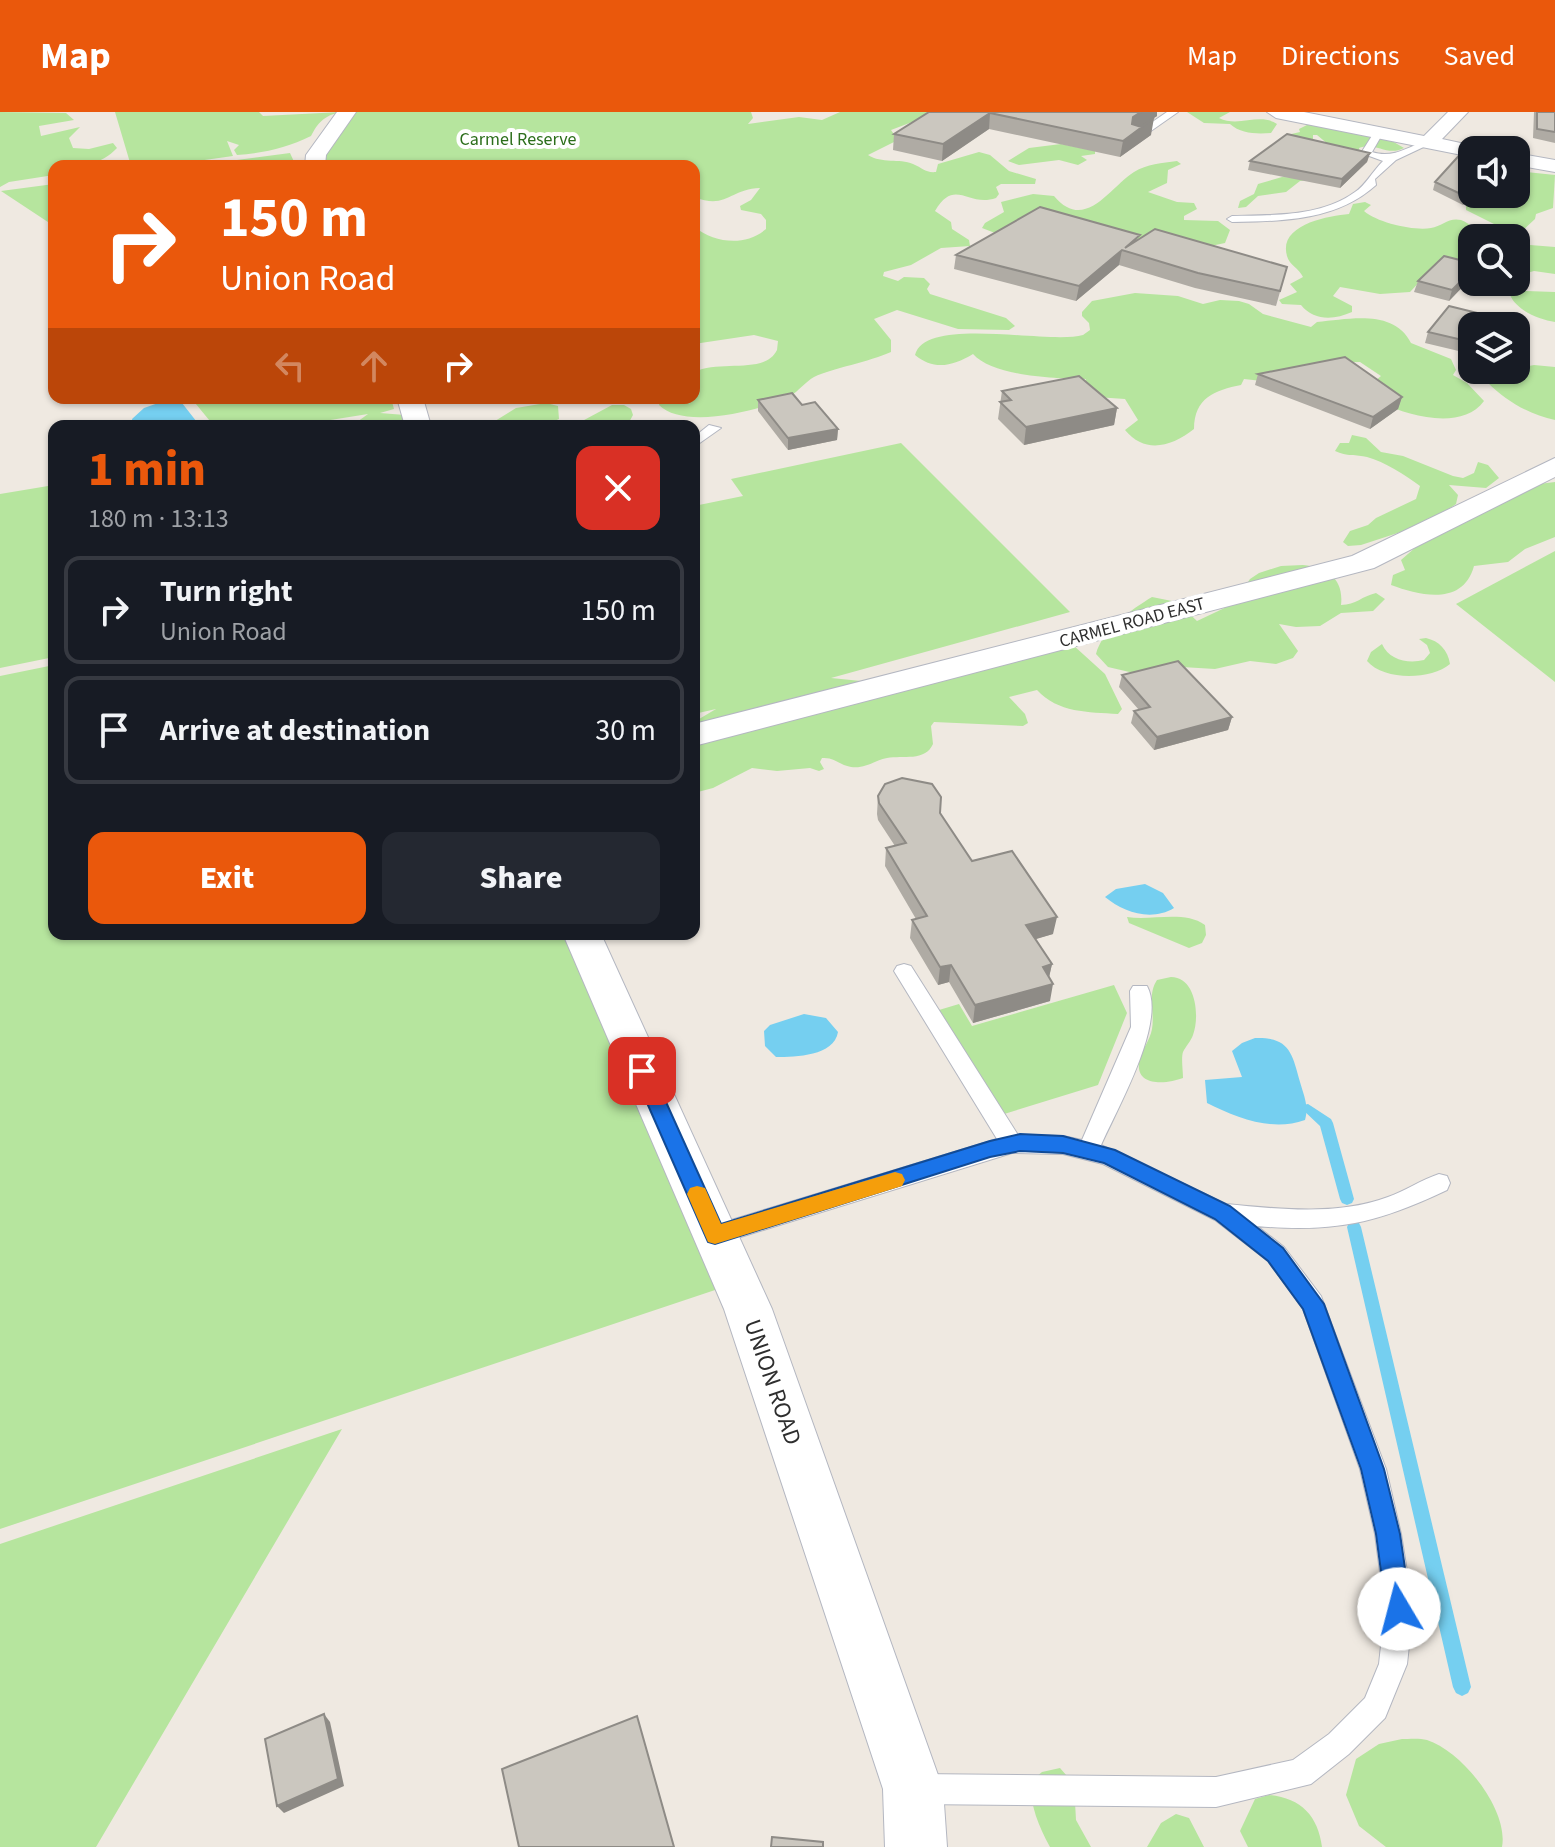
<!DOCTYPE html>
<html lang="en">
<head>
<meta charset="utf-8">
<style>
	body { margin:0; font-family:"Source Sans 3",sans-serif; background:#242831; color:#f1f3f6; height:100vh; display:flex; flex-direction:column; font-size:30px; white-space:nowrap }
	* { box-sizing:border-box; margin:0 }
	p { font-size:26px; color:#9ea1a6 }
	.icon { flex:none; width:44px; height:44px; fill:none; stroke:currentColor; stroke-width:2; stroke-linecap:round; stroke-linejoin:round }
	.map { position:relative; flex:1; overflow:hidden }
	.side { position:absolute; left:48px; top:308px; width:652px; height:520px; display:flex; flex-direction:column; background:#171b24; border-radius:16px; box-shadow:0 2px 6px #0004 }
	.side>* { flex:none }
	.top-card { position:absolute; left:48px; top:48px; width:652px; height:244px; border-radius:16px; box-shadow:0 2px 6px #0004; background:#ea580c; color:#fff; overflow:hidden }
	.tools { position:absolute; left:1458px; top:24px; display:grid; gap:16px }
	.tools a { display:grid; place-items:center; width:72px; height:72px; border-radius:16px; background:#171b24; box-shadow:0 2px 6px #0004; font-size:40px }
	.pin { position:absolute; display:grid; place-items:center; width:68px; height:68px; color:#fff; margin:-34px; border-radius:16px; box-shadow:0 4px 12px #0006 }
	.me { position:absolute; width:88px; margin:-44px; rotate:352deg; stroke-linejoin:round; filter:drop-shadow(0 0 6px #0008) }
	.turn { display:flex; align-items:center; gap:28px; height:168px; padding:0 40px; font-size:36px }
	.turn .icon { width:104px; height:104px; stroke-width:2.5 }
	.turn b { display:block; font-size:56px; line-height:68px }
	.lanes { display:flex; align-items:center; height:76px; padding:0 40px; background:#0003; justify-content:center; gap:40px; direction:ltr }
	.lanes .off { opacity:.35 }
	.round { display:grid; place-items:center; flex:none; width:84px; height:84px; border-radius:16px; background:#242831 }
	.headline { display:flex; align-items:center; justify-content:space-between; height:136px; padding:0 40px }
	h1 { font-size:48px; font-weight:800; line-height:60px; color:#ea580c }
	.cta { display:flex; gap:16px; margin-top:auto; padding:16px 40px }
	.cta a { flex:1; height:92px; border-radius:16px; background:#ea580c; color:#fff; font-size:32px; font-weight:800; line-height:92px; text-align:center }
	.cta a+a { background:#242831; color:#f1f3f6 }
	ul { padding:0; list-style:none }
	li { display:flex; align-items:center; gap:24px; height:108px; margin:0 16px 12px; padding:0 24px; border:4px solid #363941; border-radius:16px }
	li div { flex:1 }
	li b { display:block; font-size:30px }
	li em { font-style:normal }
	header { display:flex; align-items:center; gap:48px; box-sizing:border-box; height:112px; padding:0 40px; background:#ea580c; color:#fff }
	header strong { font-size:38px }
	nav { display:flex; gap:44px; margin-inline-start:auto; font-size:28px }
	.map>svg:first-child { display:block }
</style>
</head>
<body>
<header>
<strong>Map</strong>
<nav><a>Map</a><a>Directions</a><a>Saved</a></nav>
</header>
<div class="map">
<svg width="1555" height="1735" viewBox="0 0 1555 1735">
	<rect width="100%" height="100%" fill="#efe9e1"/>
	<path fill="#b6e59e" d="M0,0l66,1 8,7 -35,6 2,10 39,-9 -11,11 4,10 16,1 24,-6 4,5c-18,19 -37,18 -63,18v9l-45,7 -9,5z
		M115,0h144l4,4 78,-4c-18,4 -23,11 -30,24 -24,12 -47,17 -74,19l-3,-5 5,-5 -12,-4 6,15 -71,10h-31z
		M347,0h404l2,6 -5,6 51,-7 23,3 18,-8h87l1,4 -37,14 7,10 -30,15c14,9 31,3 45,9 10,4 12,9 23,8l2,-8 41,-12 11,3 19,16 27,8 -1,5h-34l-5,3 3,7 -3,4c-28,10 -41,-21 -61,13l16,11 1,7 17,11 1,6 -29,2 -30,17 -27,7 -1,4 15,5 6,-4 20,1 6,6 -3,5 3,5 76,24 9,8 -6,4 -51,-1 -61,-19 -23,9 17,21v12c-22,10 -58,16 -77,25 -9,5 -15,14 -24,19 -29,15 -107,34 -131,9l2,-7h33v-26c27,-13 71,3 83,-22l1,-9 -24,-6 -60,9v-117c21,16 51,20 72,2v-9l-5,-6 -20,-4 -1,-4 11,-6 9,-12c-31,1 -33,22 -66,9v-31h-379z
		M1187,0h43l-11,6c20,10 40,-6 58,6l-6,9c-14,1 -30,1 -41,-9l-26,-1z
		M1309,12l83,17 12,7c-17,9 -29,-7 -45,0l1,5 -31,-8 -12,-10h-4v6l-26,-6 13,-3 -1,-3z
		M1061,32l34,7v3l-14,2 6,4 -9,5 -19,-5 -40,5 -11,-4 21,-13z
		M290,41l6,13h-105z
		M1177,49l4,3 -13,6 -1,13 -19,9 29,10 17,1 3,6 -13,7v4l34,1 12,9 -5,13 -24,5 -206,-15 -13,-5 3,-5 19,-11 -3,-10 32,-8 21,2c31,37 56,-9 80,-24 13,-8 28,-9 43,-11z
		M1516,59l39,4 -2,33 -17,6 -1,5 -15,14 -14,-3 -40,-20v-5l19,-11h31z
		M1282,65l38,2 -20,2 -14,11 -28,4 -12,11 -8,1 2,-7 14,-7 4,-10z
		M54,72v42l-53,-35z
		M1365,90l6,3 -7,6c14,12 50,20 67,17 11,-2 18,-11 30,-8 8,3 16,10 22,14v4h-11v6l-8,1 5,18 -44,13 -15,16 -30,2 -40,-7 -7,9 19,10v6c-18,8 -38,9 -51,-7l-19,-1 -3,-4 18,-8 -7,-8 13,-7c-4,-9 -14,-12 -16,-21 -9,-31 40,-40 62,-42l4,-10z
		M1516,132l39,3v27l-21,-3 -18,5z
		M1526,179l29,1v30c-16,-3 -38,-11 -45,-27z
		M1135,181l43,3 25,8 17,-4 19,1 10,3 14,10 48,13 6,-5c33,-3 77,-13 94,21l40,16 5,11 -3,5 14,8 17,18c-22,30 -75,15 -102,2l-8,-21 7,-6 -21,-14 -44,1 -45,19 -27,-3 -3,6c-26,5 -47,13 -47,44 -23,18 -49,25 -69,1l13,-10 -13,-21 -29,-2 -14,-6 4,-12c-29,0 -94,-3 -113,-25 -20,12 -39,17 -58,1 11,-40 133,-10 168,-20l7,-5 -1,-7 -7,-7v-4l10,-11z
		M1534,253l21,2v53c-25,-5 -49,-19 -67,-37l20,-13z
		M191,286h200l3,11 -14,4 25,2 6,11h-52l-2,-4 11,-8 -75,12h-79z
		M546,291l12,3 1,13 -15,7h-57l29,-18z
		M612,293h12l7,4 2,6 -6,11h-54z
		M1352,323l14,3 15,14 22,4 50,20 10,2 11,-5 4,-11 10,3 11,13 -13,10 -37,-3 9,10 -2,9 -16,11 -30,14 -49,16 -13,1 -5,-4 7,-11 18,-6 8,-7 40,-19 4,-13c-15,-11 -35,-24 -53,-29 -11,-3 -20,0 -32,-6l5,-8h9z
		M901,331l169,169 -239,66 40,4 202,-37 32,29 17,35 -4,5c-30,-2 -60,-1 -81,-24l-28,7 16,17 3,9 -5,3 -89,-4 -3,4 2,18c-8,18 -30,11 -46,14 -12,2 -21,11 -36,9 -12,-2 -16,-10 -29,-9l-2,4 4,7 -5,2 -9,-3 -33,3 -25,-3 -39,20 -19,5v-71l22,-13 -22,5v-208l49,-10 -12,-17z
		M1555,370v55l-30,12 -17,13 -34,4c-11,40 -53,30 -83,19l2,-10 12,-5 -4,-10 23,-20 115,-56z
		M54,373v172l-54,11v-174z
		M1555,439v131l-99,-78z
		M1303,453c25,3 41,14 38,40 15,0 21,-9 35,-12l9,6 -12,12 -32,2 -21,13 -24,1 -17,-3 19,27 -5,7 -17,6 -26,-3 -35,8 -33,-2 -44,7 -30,-7 -12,-13c6,-24 36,-45 56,-57l25,5 20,19 36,-17 17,-25 9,-6 22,-7z
		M1426,526c13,3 22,12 24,26 -19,16 -66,17 -83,-3l4,-9 11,-8c7,16 26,20 42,16l6,-7 -3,-8 -8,-6z
		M54,553v269h529l153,349 -736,246v-853z
		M1127,805c25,4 57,-7 78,8l1,10 -4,8 -13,5 -60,-25z
		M1171,865c25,0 29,39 22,58 -2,6 -7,11 -10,17 -2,6 0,18 0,26 -16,6 -51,10 -43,-20 3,-10 10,-18 12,-29 3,-17 -5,-34 5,-49z
		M1114,873l13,28 -29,72 -97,30 -62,-105 20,-6 13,22z
		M342,1317l-246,418h-96v-303z
		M1402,1627c7,0 18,-1 25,1 35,11 82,70 75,107h-116l-27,-21 -13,-31 10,-36 23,-15z
		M1060,1656l14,16 2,36 15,27h-41c-12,-22 -19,-40 -20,-65l12,-10z
		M1269,1683c32,3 49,21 53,52h-74l-8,-16 15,-32z
		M1176,1702l13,4 15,29h-57l14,-24z"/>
	<path fill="#75cff0" d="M164,289l18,2 18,23h-67l-1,-7 12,-11z
		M1145,772l18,9 11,15c-23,14 -51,4 -69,-11l11,-8z
		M804,902l22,4 12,14c-4,24 -42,25 -62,25l-11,-11 -1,-15 6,-6z
		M1255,926c34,-1 37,14 45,44 4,14 9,24 5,38 -33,12 -68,-2 -98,-17l-2,-23 37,-3 -10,-26 10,-8z"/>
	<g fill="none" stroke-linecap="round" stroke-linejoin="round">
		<path fill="#75cff0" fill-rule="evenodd" d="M1308,992l23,15 2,4 21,76 -2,4 -5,2 -5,-2 -2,-4 -20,-73 -18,-17 1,-4z
			M1354,1109l5,2 2,4 110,460 -3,6 -6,3 -6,-3 -3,-6 -106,-460 2,-4z"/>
		<g stroke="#b4b7c1" stroke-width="2">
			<path id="service" d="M1167,0h11l-40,28h-6v-4z
				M1375,19l8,2 -11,19c21,7 36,-5 55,-12l5,3 -36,17 -21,19 1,6c-40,36 -93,36 -144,37l-5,-3 5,-3c40,-1 89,1 123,-24 10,-6 17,-20 28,-31l-22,-8z
				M709,313l12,3 -27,19v-10z
				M904,852l7,2 107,169 45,1 19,4 49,-113 -1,-36 3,-5h14c20,36 -30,123 -46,159l125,59c52,5 111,12 162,-7 17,-6 33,-17 51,-23l8,2 3,7 -3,7c-69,33 -113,43 -190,36l27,21 37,49 65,173 15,65 12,75 -6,55 -22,54 -36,36 -38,30 -95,23 -300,-3 -11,-4 -4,-11 4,-11 11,-4 300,3 77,-17 36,-26 36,-36 14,-34 6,-55 -10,-75 -15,-65 -57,-160 -35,-48 -53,-41 -112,-56 -40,-10 -51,-1 -297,92 -8,-3 -4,-7 4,-7 8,-3 282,-86 -103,-168 3,-5z"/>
		</g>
		<g stroke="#b4b7c1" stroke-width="2">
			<path id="minor" d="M337,0h19l-30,43 -1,11h-20l1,-11z
				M1267,0h37l120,24 24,-24h20l-26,27 37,8 2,3h-9v7l-196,-39z
				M1516,41l39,7v12l-39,-7z
				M397,286h26l8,28h-26z
				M1555,346v19l-181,91 -680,178v-22l658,-168z
				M563,822h38l171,375 171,480 4,58h-62l-2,-58 -159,-480z"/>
		</g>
		<use href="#service" fill="#fff" fill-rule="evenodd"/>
		<use href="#minor" fill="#fff" fill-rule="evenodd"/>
	</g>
	<path fill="#afaba4" d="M929,0l228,4 -16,10 10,9 -31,22 -131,-28 -47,32 -49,-11 1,-16z
		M1534,0h21v31l-22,-5z
		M1370,41l-3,9 -27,26 -92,-18 2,-9z
		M1435,70l37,12h1l-10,11 -30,-15z
		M1139,127l148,28 -11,39 -81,-18 -76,-23 -43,36 -122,-32 2,-14z
		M1472,151v14l-23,24 -35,-9 4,-11z
		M1490,204l-4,10h-14v21l-5,6 -42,-10 3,-11z
		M1258,262l144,23 -4,12 -28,20 -115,-44z
		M1002,279l115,17 -3,17 -90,20 -26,-26z
		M758,288l44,5 36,24 -1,11 -49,10 -30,-39z
		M1122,563l110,42 -4,13 -74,20 -23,-27 3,-12 5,-1 -20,-23z
		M878,684l62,17 32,48 81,73 -18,5 17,25 -3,13 1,24 -77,22 -24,-41 -11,3 -28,-47 2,-18 4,-1 -31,-53 1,-18 9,-2 -17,-26 -1,-6z"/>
	<path fill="#8e8b86" d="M1141,0h16v4l-27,18 24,-16 -3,17 -31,22 3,-16 10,-24z
		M990,1l-1,16 -47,32 1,-17z
		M1370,41l-3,9 -27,26 2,-9z
		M1472,77l1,5 -10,11 2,-9z
		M1122,138l-3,15 -43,36 3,-15z
		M1472,158v7l-23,24 3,-11z
		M1402,285l-4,12 -28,20 3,-12z
		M1117,296l-3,17 -90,20 2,-18z
		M838,317l-1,11 -49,10v-12z
		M1232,605l-4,13 -74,20 3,-13z
		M1057,805l-4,17 -30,9 3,-18z
		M1052,852l-4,18 -5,-15z
		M951,853l-2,17 -11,3 2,-18z
		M1053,872l-3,17 -77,22 2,-18z
		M324,1602l6,8 14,64 -60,27 -7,-7z"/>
	<path fill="#cbc7bf" stroke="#8e8b86" stroke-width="2" d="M929,0h212l-8,5 -1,7 9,3 13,-9 -31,23 -133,-28 -47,31 -49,-10z
		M1537,0h18v20l-18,-3z
		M1287,22l83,19 -28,26 -92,-18z
		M1464,38l8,1v38l-7,7 -30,-14z
		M1040,95l100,28 -15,13 30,-19 132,38 -7,24 -82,-18 -76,-23 -43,36 -123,-31z
		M1444,144l28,7v7l-20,20 -34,-9z
		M1449,194l41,10 -7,10h-11l-1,16 -43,-10z
		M1345,245l57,40 -29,20 -115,-43z
		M1079,264l38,32 -91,19 -26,-25 11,-2 -9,-9z
		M792,281l10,12 13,-3 23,27 -50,9 -30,-38z
		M1178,549l54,56 -75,20 -23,-26 16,-4 -28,-32z
		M902,666l30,6 9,13 -1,16 32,48 40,-10 45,66 -31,8 26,39 -9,3 10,17 -78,21 -24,-40 -11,2 -28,-47 15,-4 -41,-68 20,-5 -27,-40 -1,-7 7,-12z
		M324,1602l14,65 -61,27 -12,-67z
		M637,1604l37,131h-155l-17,-78z
		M772,1725l51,5v5h-52z"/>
	<path fill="#1a73e8" stroke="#114b97" stroke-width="2" d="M642,951l7,2 3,6 69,153 269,-83 30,-7 43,2 52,14 115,56 53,42 41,56 60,165 16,65 11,75 -3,9 -9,4 -9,-4 -4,-9 -10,-75 -15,-65 -58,-160 -35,-48 -53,-42 -111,-56 -41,-10 -43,-2 -30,6 -275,87 -7,-2 -3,-7 -72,-164 3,-6z"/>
	<path fill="#f59e0b" d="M895,1060l7,2 3,6 -3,6 -187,58 -7,-2 -21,-48 3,-6 7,-2 8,2 16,36z"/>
	<g text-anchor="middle" stroke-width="8" stroke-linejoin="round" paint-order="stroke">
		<g font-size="18" fill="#2c6e1b" stroke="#fff">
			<text x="518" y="33">Carmel Reserve</text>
		</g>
		<g font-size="18" fill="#2e2e2e" stroke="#fff">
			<text transform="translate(1132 510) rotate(-15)" y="6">CARMEL ROAD EAST</text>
		</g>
		<g font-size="24" fill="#2e2e2e" stroke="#fff">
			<text transform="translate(773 1270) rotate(71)" y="8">UNION ROAD</text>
		</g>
	</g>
</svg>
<div class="tools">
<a><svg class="icon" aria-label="sound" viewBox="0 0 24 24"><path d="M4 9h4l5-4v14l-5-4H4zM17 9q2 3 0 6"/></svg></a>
<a><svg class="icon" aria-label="search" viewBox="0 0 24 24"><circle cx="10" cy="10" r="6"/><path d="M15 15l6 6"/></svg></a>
<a><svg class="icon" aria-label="layers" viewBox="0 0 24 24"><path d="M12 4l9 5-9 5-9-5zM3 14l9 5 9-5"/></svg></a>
</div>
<div class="pin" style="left:642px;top:959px;background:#d93025"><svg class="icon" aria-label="arrive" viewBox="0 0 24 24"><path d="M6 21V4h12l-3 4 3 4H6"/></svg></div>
<svg class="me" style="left:1399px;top:1497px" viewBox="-20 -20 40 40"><circle r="19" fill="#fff"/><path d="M0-13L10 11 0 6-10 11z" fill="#1a73e8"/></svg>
<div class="top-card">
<div class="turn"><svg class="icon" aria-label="right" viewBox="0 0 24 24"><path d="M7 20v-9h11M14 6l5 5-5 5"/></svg><div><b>150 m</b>Union Road</div></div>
<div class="lanes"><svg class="icon off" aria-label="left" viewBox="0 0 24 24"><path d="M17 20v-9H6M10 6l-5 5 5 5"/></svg><svg class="icon off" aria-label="ahead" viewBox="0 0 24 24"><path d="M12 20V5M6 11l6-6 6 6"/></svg><svg class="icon" aria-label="right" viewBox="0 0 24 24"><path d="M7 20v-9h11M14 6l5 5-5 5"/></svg></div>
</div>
<section class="side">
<div class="headline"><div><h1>1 min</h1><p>180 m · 13:13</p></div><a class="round" style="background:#d93025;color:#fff"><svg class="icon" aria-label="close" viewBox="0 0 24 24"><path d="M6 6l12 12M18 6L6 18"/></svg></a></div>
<ul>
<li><svg class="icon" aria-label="right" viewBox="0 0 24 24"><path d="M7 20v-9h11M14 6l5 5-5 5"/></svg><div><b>Turn right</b><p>Union Road</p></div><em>150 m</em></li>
<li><svg class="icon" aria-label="arrive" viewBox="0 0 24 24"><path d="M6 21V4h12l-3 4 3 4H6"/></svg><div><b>Arrive at destination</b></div><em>30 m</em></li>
</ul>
<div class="cta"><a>Exit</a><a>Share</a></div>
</section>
</div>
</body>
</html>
